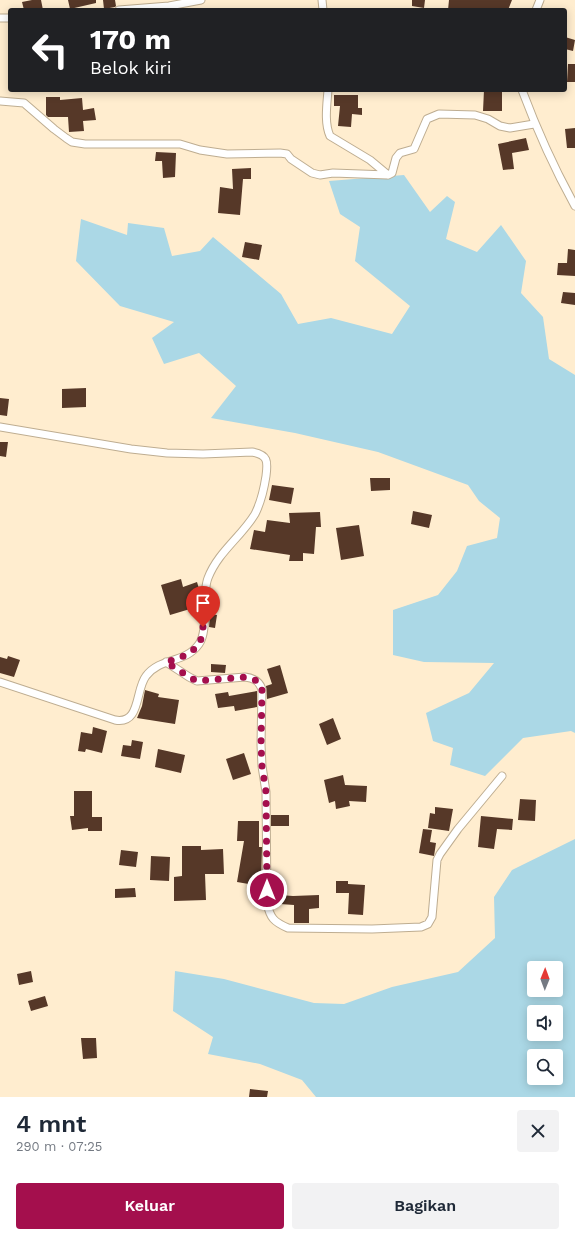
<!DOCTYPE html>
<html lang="id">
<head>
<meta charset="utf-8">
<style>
	body { margin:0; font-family:"Work Sans",sans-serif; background:#f2f2f3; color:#1f2937; height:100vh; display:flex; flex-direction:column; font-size:15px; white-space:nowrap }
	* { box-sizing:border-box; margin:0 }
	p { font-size:13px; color:#747a83 }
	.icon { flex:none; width:22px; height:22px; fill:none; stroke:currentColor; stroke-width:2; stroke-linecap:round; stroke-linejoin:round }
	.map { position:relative; height:1097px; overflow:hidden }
	.sheet { display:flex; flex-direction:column; background:#fff; flex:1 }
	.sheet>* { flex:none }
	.hud { position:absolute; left:8px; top:8px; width:559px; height:84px; border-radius:4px; box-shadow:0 2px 10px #0003; background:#202124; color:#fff; overflow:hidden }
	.needle { width:26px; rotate:1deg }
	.tools { position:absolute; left:527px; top:961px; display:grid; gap:8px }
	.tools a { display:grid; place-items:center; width:36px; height:36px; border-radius:4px; background:#fff; box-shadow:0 2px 10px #0003; font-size:20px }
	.pin { position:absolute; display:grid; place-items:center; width:34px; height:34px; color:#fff; margin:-41px -17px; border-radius:50% 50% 50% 0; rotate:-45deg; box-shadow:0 0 4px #0007 }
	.pin .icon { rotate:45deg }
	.me { position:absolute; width:44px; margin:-22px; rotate:0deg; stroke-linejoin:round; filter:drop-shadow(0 0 3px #0008) }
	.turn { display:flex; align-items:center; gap:14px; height:84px; padding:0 16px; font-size:18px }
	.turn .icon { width:52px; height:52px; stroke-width:2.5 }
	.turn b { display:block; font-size:28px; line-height:34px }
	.round { display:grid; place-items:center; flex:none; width:42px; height:42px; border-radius:4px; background:#f2f2f3 }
	.head { display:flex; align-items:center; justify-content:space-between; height:68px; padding:0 16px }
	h1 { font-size:24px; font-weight:600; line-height:30px }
	.button { display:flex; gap:8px; margin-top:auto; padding:8px 16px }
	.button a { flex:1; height:46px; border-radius:4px; background:#a40f4d; color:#fff; font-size:16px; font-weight:600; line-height:46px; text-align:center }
	.button a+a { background:#f2f2f3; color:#1f2937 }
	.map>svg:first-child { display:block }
</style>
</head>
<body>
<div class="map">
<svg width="575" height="1097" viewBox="0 0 575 1097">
	<rect width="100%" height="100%" fill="#ffedcf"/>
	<path fill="#abd8e6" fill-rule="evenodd" d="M404,175l26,37 17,-16 8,6 -9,37 31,13 24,-27 25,36 -5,32 22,24 6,42 26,16v358l-4,-2 -48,7 -38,38 -35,-11 3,-17 -20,-7 -7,-28 43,-20 25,-30 -70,-1 -31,-7v-45l45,-15 19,-24 10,-25 30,-8 3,-20 -21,-17 -11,-16 -90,-33 -83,-19 -84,-15 25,-32 -37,-33 -35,11 -12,-26 22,-16 -54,-16 -44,-45 5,-42 46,16 1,-12 36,5 8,28 28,-5 13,-14 68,57 17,30 33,-6 61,16 18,-28 -55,-45 5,-34 -20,-13 -11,-33z
		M575,839v258h-259l-14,-17 -42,-16 -52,-10 5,-17 -40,-26 2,-40 49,8 90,24 30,1 48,-17 66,-15 37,-34 -1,-41 18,-27zM534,968h22v22h-22zM534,1012h22v22h-22zM534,1056h22v22h-22z"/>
	<path fill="#563828" d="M32,0h9l2,10h-19l-2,-8z
		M68,0h28v3l-26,6z
		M103,0h12l1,6 -1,1 -11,2z
		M412,0h13l-1,8 -12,-2z
		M449,0h63l-4,10h-60z
		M565,37l10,3 -2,11 -8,-2z
		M568,64h7v18h-8z
		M484,90h18v21h-19z
		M334,95h24v13h4v7l-10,-1 -1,13 -13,-1 2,-20h-6z
		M46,97h14v3l22,-2 1,12 11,-2 2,12 -13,1 1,10 -15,1 -1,-15h-20l-2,-2z
		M575,128v20h-8l-2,-19z
		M526,138l3,12 -17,3 2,16 -11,1 -5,-26z
		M156,152l20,1 -1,24 -12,1 -1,-17h-7z
		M251,168v11h-8l-3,36 -22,-2 2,-26 13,2 -1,-20z
		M245,242l17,3 -3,15 -17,-3z
		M568,249l7,1v26l-18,-1 1,-12h9z
		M563,292l12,1v12l-14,-2z
		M86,388v19l-24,1v-19z
		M0,398l9,1 -2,17 -7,-1z
		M0,442h8l-2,15 -6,-1z
		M370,478h20v12l-19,1z
		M272,485l22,3 -3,16 -22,-4z
		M413,511l19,4 -3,13 -18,-4z
		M320,512l1,15h-5l-2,27 -11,-1v8h-14l1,-6 -40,-6 4,-19 11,2 2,-12 23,3 -1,-10z
		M359,525l5,31 -23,4 -5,-32z
		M181,579l2,8 14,-5 3,10v4l-13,3 3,10 -20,6 -9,-30z
		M210,614l7,1 -2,13 -6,-1z
		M8,656l12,4 -6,17 -14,-4v-16l7,2z
		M211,664l15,1 -1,8 -14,-1z
		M280,665l8,28 -21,6 -1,-13 6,-2 -5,-15z
		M145,690l14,4 -1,3 21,3 -4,24 -38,-6 5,-12z
		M257,691v16l-22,4 -1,-5 -16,2 -3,-14 13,-2 1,4z
		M333,718l8,21 -14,6 -8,-21z
		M93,727l14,4 -5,22 -16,-4 -1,3 -7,-1 3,-19 11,2z
		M132,740l11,2 -3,17 -19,-3 2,-11 8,1z
		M158,749l27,6 -4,18 -26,-6z
		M244,753l7,21 -18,6 -7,-21z
		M343,775l2,10 22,1 -1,16 -17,-1 1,5 -14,3 -1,-8 -6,2 -5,-23z
		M74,791h18v26h10v14h-14v-3l-16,2 -2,-14h4z
		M520,799l16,1 -1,21 -17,-1z
		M435,807l18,2 -4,22 -21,-3 2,-15 5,1z
		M271,815h18v11h-18z
		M481,816l32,3 -1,11 -15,-1 -3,20 -16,-2z
		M238,821h21v26h3l-1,39 -24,-4 7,-41h-7z
		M423,829l9,1 -2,12 6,1 -2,13 -15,-3z
		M182,846h19v4l22,-1 1,25h-19l1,26 -32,1v-24l8,-1z
		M121,850l17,2 -2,15 -17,-2z
		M151,856l19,1 -1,24 -19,-1z
		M336,881h12v3l17,1 -2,30 -15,-1 1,-21h-13z
		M135,888l1,9 -21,1v-9z
		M280,895l13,1 26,-1v13l-10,1v14h-15v-18l-14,-1z
		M31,971l2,11 -14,3 -2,-11z
		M45,996l3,10 -17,5 -3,-10z
		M81,1038h15l1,20 -14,1z
		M250,1089l18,2 -1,6h-18z"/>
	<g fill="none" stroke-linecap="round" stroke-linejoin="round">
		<g stroke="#bead91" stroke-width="9">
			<path id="street" d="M322,0l1,10
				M119,10l50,-4 32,-6
				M536,10l4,-10
				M0,18h10
				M328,90c-1,14 -4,33 2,46l40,24 18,15
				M522,90c15,40 32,78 53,116
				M0,101l24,2 30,26 12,9 6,4 13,2h95l20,6 27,4 53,-1 7,1 4,5 21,14 8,2 13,-2 55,2 4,-2 4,-15 4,-5 14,-4 13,-30 12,-5 36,1 13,4 12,7 10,2 24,-4
				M0,427l131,22 36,4 36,1 49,-2c16,3 16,9 14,24 -2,13 -5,26 -11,38 -14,23 -37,38 -47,64 -7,18 1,52 -9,66 -14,20 -39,13 -53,32 -11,14 -5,49 -31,44l-115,-38
				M166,662l23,15 8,4 48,-4c9,1 14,4 17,12l-1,56 1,21 4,26 1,111c3,15 7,19 21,25l84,1 49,-2 7,-3 4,-7 5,-57 3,-6 18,-25 44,-53"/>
		</g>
		<use href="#street" stroke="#fff" stroke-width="7"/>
	</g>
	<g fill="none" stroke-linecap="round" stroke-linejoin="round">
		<path stroke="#a40f4d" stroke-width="7" stroke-dasharray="0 12.6" d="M203,627c0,23 -18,30 -37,35l23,15 8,4 48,-4c9,1 14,4 17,12l-1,56 1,21 4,26 1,98"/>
	</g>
</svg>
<div class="tools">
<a><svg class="needle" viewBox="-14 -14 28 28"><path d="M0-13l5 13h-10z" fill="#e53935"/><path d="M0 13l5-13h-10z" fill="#747a83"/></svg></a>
<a><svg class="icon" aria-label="sound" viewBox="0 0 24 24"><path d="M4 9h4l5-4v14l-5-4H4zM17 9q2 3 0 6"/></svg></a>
<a><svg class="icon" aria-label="search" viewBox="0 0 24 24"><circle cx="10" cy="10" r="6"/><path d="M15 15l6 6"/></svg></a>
</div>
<div class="pin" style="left:203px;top:627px;background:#d93025"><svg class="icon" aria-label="arrive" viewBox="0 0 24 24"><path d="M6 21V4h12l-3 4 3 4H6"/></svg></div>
<svg class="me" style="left:267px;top:890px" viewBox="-20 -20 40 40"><circle r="17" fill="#a40f4d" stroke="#fff" stroke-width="3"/><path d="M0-11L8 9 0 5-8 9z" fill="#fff"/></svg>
<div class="hud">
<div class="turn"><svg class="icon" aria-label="left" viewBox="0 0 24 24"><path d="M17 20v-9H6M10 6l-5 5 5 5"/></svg><div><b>170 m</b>Belok kiri</div></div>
</div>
</div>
<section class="sheet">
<div class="head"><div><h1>4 mnt</h1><p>290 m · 07:25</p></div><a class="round"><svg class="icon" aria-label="close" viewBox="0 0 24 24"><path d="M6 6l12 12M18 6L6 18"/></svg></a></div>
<div class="button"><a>Keluar</a><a>Bagikan</a></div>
</section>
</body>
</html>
